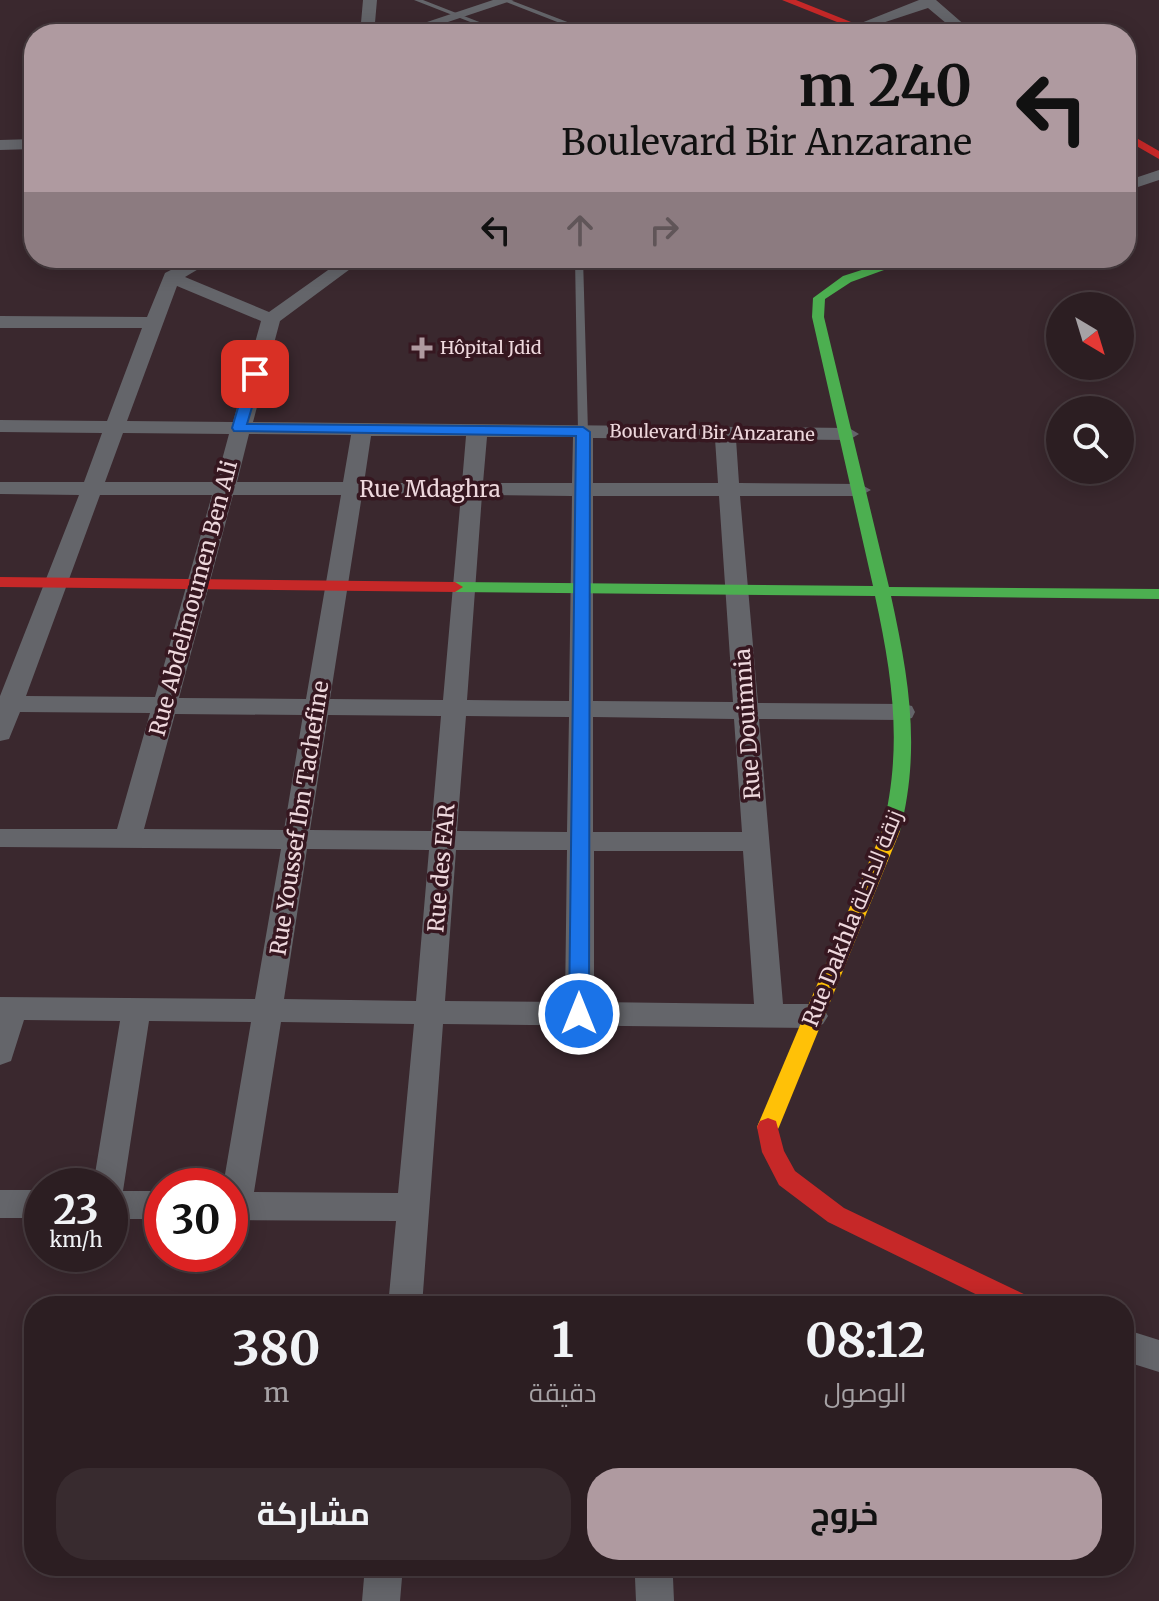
<!DOCTYPE html>
<html lang="ar">
<head>
<meta charset="utf-8">
<style>
	body { margin:0; font-family:Merriweather,Cairo,serif; background:#382b2f; color:#f1f3f6; direction:rtl; height:100vh; display:flex; flex-direction:column; font-size:30px; white-space:nowrap }
	* { box-sizing:border-box; margin:0 }
	p { font-size:26px; color:#a6a2a5 }
	.icon { flex:none; width:44px; height:44px; fill:none; stroke:currentColor; stroke-width:2; stroke-linecap:round; stroke-linejoin:round }
	.map { position:relative; flex:1; overflow:hidden; direction:ltr }
	.side { position:absolute; left:24px; top:1296px; width:1110px; height:280px; display:flex; flex-direction:column; background:#2c1e22; border-radius:32px; box-shadow:0 4px 20px #0003,0 0 0 2px #483c40; direction:rtl }
	.side>* { flex:none }
	.guide { position:absolute; left:24px; top:24px; width:1112px; height:244px; border-radius:32px; box-shadow:0 4px 20px #0003,0 0 0 2px #483c40; direction:rtl; background:#af9aa0; color:#111; overflow:hidden }
	.needle { width:52px; rotate:142deg }
	.fabs { position:absolute; left:1046px; top:292px; display:grid; gap:16px }
	.fabs a { display:grid; place-items:center; width:88px; height:88px; border-radius:50%; background:#2c1e22; box-shadow:0 4px 20px #0003,0 0 0 2px #483c40; font-size:40px }
	.speed { position:absolute; left:24px; top:1168px; display:flex; gap:16px; font-size:40px; font-weight:700; text-align:center }
	.speed>* { display:grid; place-content:center; width:104px; height:104px; border-radius:50%; background:#2c1e22; box-shadow:0 4px 20px #0003,0 0 0 2px #483c40; line-height:1 }
	.speed small { font-size:20px; font-weight:400 }
	.speed .limit { border:12px solid #d22; background:#fff; color:#111 }
	.pin { position:absolute; display:grid; place-items:center; width:68px; height:68px; color:#fff; margin:-34px; border-radius:16px; box-shadow:0 4px 12px #0006 }
	.me { position:absolute; width:88px; margin:-44px; rotate:0deg; stroke-linejoin:round; filter:drop-shadow(0 0 6px #0008) }
	.turn { display:flex; align-items:center; gap:28px; height:168px; padding:0 32px; font-size:36px }
	.turn .icon { width:104px; height:104px; stroke-width:2.5 }
	.turn b { display:block; font-size:56px; line-height:68px }
	.lanes { display:flex; align-items:center; height:76px; padding:0 32px; background:#0003; justify-content:center; gap:40px; direction:ltr }
	.lanes .off { opacity:.35 }
	.eta { display:flex; justify-content:space-evenly; align-items:center; height:136px; text-align:center }
	.eta b { font-size:48px; font-weight:700; line-height:56px }
	.cta { display:flex; gap:16px; margin-top:auto; padding:16px 32px }
	.cta a { flex:1; height:92px; border-radius:32px; background:#af9aa0; color:#111; font-size:32px; font-weight:700; line-height:92px; text-align:center }
	.cta a+a { background:#382b2f; color:#f1f3f6 }
	.map>svg:first-child { display:block }
</style>
</head>
<body>
<div class="map">
<svg width="1159" height="1601" viewBox="0 0 1159 1601">
	<rect width="100%" height="100%" fill="#3a282e"/>
	<g fill="none" stroke-linecap="round" stroke-linejoin="round">
		<path fill="#64656a" fill-rule="evenodd" d="M414,0h9l87,34h-9z
			M501,0h9l60,23v8l-5,3h-9l8,-4 1,-5z
			M575,258h8l5,174 -5,3 -5,-3z"/>
		<path fill="#64656a" fill-rule="evenodd" d="M363,0h14l-3,34h-14z
			M493,0h21l-102,34h-21z
			M919,0h17l39,34h-16l-31,-26 -70,23 -7,-4z
			M34,139v10l-34,1v-10z
			M1159,170v10l-33,11v-10z
			M194,258h23l-32,19 84,35 76,-54h20l-85,63 -27,101 596,6 10,6 -10,6 -113,-1 3,44 121,1 11,6 -11,6h-120l18,207 145,1 9,2 3,6 -3,6 -9,2 -144,-1 24,285h30l10,4 5,8 -5,8 -10,4 -370,-4 -21,282h-34l8,-85 -166,-1v-34h-7l28,-164 -102,-1 -26,170h39v28h-52v-33h-17l27,-165 -96,-1 -13,41 -11,4v-68l255,2 26,-150 -281,-2v-18h117l33,-116 -130,-1 -11,27 -9,2v-45l79,-201 -79,-1v-12h84l18,-49 -102,-1v-12l107,1 35,-93h-142v-12l147,1 18,-44zM177,286l84,35 -28,101 -106,-1zM123,433l106,1 -13,48h-111zM249,434l102,1 -8,47h-106zM371,436h95l-4,47h-98zM487,437h86l-1,46h-89zM593,438l122,1 3,44h-125zM100,495h112l-57,202 -129,-1zM233,495h108l-35,204 -127,-1zM362,495h99l-18,205 -113,-1zM482,495l90,1 -3,205 -102,-1zM593,496h126l14,206 -140,-1zM175,714l128,1 -19,115 -140,-1zM328,715l113,1 -10,115 -121,-1zM466,716l103,1 -2,115 -110,-1zM593,717l141,2 8,113h-149zM307,849l122,1 -13,151 -132,-2zM456,850h111l-2,152 -120,-1zM594,851h149l11,153 -160,-2zM281,1022l133,2 -16,169 -144,-1z
			M0,1190h42v28h-42z
			M1124,1329l35,11v32l-35,-11z
			M365,1566h38l-3,35h-38z
			M640,1566h28l5,12 1,23h-38l-1,-23z"/>
		<path fill="#4caf50" fill-rule="evenodd" d="M899,258h18l-66,24 -26,17 -1,18 65,270 270,2v10l-268,-3c18,82 30,153 9,235l-9,6 -9,-6c21,-82 11,-153 -7,-235l-420,-4 -8,-5 8,-5 418,4 -61,-269 1,-19 30,-22z"/>
		<path fill="#ffc107" fill-rule="evenodd" d="M891,825l9,6 -121,296 -3,6 -8,3 -8,-3 -3,-6 125,-296z"/>
		<path fill="#c62828" fill-rule="evenodd" d="M782,0h14l85,34h-14z
			M1126,132l33,19v8l-33,-19z
			M0,577l455,5 8,5 -8,5 -455,-5z
			M768,1118l8,3 8,30 11,20 49,37 188,90 4,8h-36l-172,-84 -49,-37 -17,-33 -5,-25 3,-6z"/>
	</g>
	<path fill="#1a73e8" stroke="#114b97" stroke-width="2" d="M255,370l7,4 -15,50 336,3 7,5 -1,582 -3,5h-14l-3,-5 7,-578 -342,-5 -2,-3 16,-54z"/>
	<path fill="#af9aa0" stroke="#361720" stroke-width="3" d="M418 336h8v8h8v8h-8v8h-8v-8h-8v-8h8z"/>
	<g text-anchor="middle" stroke-width="7" stroke-linejoin="round" paint-order="stroke">
		<g font-size="18" fill="#eed8dd" stroke="#361720" text-anchor="start">
			<text x="440" y="354">Hôpital Jdid</text>
		</g>
		<g font-size="18" fill="#eed8dd" stroke="#361720">
			<text transform="translate(712 433) rotate(1)" y="6">Boulevard Bir Anzarane</text>
		</g>
		<g font-size="22" fill="#eed8dd" stroke="#361720">
			<text x="430" y="497">Rue Mdaghra</text>
			<text transform="translate(193 598) rotate(-75)" y="8">Rue Abdelmoumen Ben Ali</text>
			<text transform="translate(747 724) rotate(-94)" y="8">Rue Douimnia</text>
			<text transform="translate(299 818) rotate(-81)" y="8">Rue Youssef Ibn Tachefine</text>
			<text transform="translate(441 868) rotate(-85)" y="8">Rue des FAR</text>
			<text transform="translate(852 918) rotate(-68)" y="8">Rue Dakhla زنقة الداخلة</text>
		</g>
	</g>
</svg>
<div class="fabs">
<a><svg class="needle" viewBox="-14 -14 28 28"><path d="M0-13l5 13h-10z" fill="#e53935"/><path d="M0 13l5-13h-10z" fill="#a6a2a5"/></svg></a>
<a><svg class="icon" aria-label="search" viewBox="0 0 24 24"><circle cx="10" cy="10" r="6"/><path d="M15 15l6 6"/></svg></a>
</div>
<div class="speed"><div>23<small>km/h</small></div><div class="limit">30</div></div>
<div class="pin" style="left:255px;top:374px;background:#d93025"><svg class="icon" aria-label="arrive" viewBox="0 0 24 24"><path d="M6 21V4h12l-3 4 3 4H6"/></svg></div>
<svg class="me" style="left:579px;top:1014px" viewBox="-20 -20 40 40"><circle r="17" fill="#1a73e8" stroke="#fff" stroke-width="3"/><path d="M0-11L8 9 0 5-8 9z" fill="#fff"/></svg>
<div class="guide">
<div class="turn"><svg class="icon" aria-label="left" viewBox="0 0 24 24"><path d="M17 20v-9H6M10 6l-5 5 5 5"/></svg><div><b>240 m</b>Boulevard Bir Anzarane</div></div>
<div class="lanes"><svg class="icon" aria-label="left" viewBox="0 0 24 24"><path d="M17 20v-9H6M10 6l-5 5 5 5"/></svg><svg class="icon off" aria-label="ahead" viewBox="0 0 24 24"><path d="M12 20V5M6 11l6-6 6 6"/></svg><svg class="icon off" aria-label="right" viewBox="0 0 24 24"><path d="M7 20v-9h11M14 6l5 5-5 5"/></svg></div>
</div>
<section class="side">
<div class="eta">
<div><b>08:12</b><p>الوصول</p></div>
<div><b>1</b><p>دقيقة</p></div>
<div><b>380</b><p>m</p></div>
</div>
<div class="cta"><a>خروج</a><a>مشاركة</a></div>
</section>
</div>
</body>
</html>
